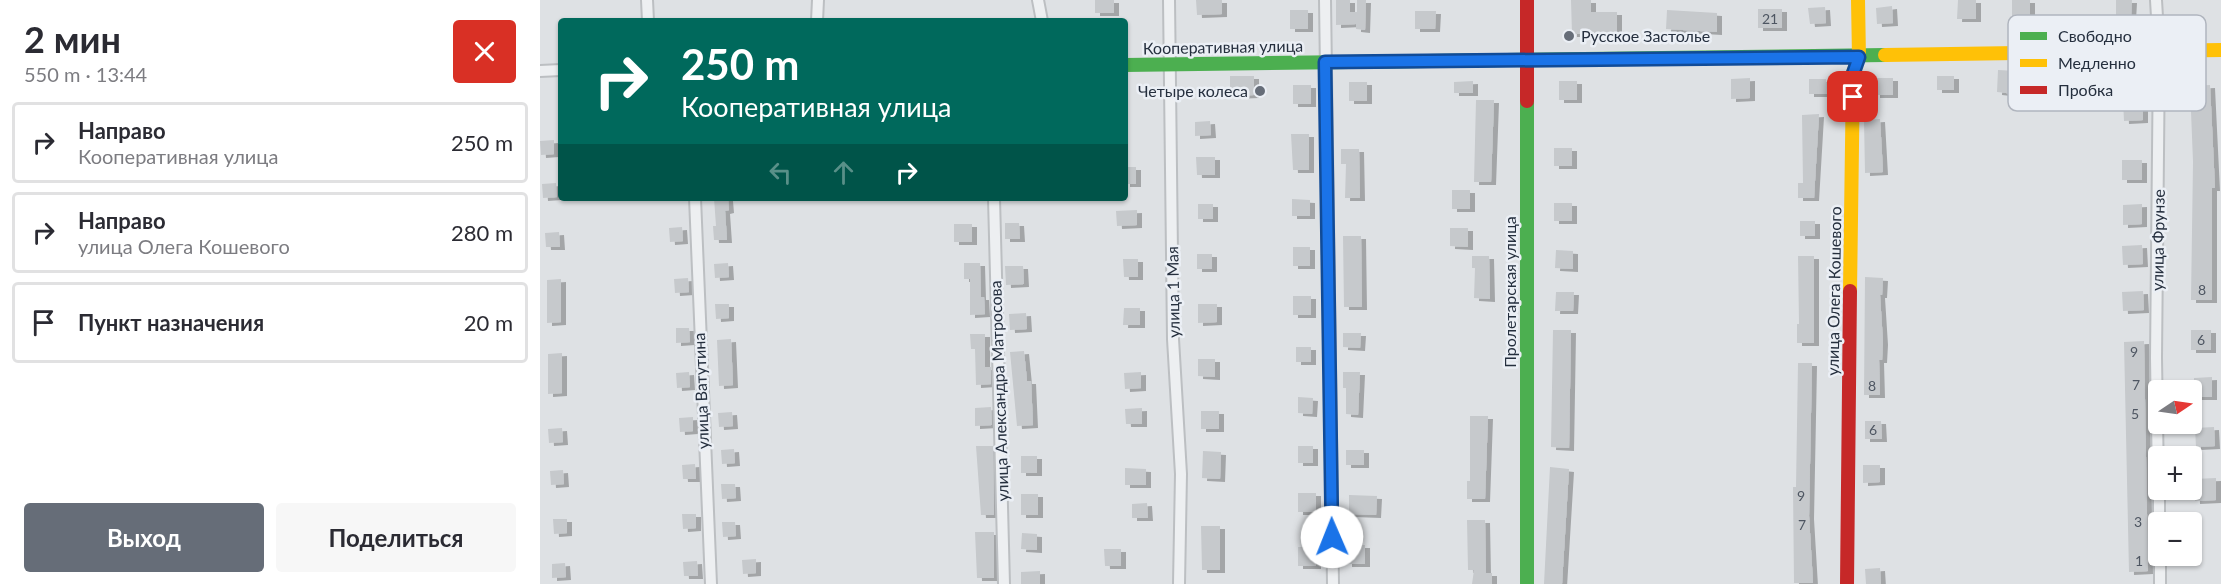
<!DOCTYPE html>
<html lang="ru">
<head>
<meta charset="utf-8">
<style>
	body { margin:0; font-family:Lato,sans-serif; background:#f7f7f7; color:#2b2b33; height:100vh; display:flex; flex-direction:column; font-size:22px; white-space:nowrap }
	* { box-sizing:border-box; margin:0 }
	p { font-size:20px; color:#7c7c81 }
	.icon { flex:none; width:33px; height:33px; fill:none; stroke:currentColor; stroke-width:2; stroke-linecap:round; stroke-linejoin:round }
	.map { position:relative; flex:1; overflow:hidden }
	.sheet { display:flex; flex-direction:column; background:#fff; width:540px }
	.sheet>* { flex:none }
	.hud { position:absolute; left:18px; top:18px; width:570px; height:183px; border-radius:6px; box-shadow:0 2px 4px #0004; background:#00695c; color:#fff; overflow:hidden }
	.needle { width:39px; rotate:77deg }
	.tools { position:absolute; left:1608px; top:380px; display:grid; gap:12px }
	.tools a { display:grid; place-items:center; width:54px; height:54px; border-radius:6px; background:#fff; box-shadow:0 2px 4px #0004; font-size:30px }
	.pin { position:absolute; display:grid; place-items:center; width:51px; height:51px; color:#fff; margin:-26px; border-radius:12px; box-shadow:0 3px 9px #0006 }
	.me { position:absolute; width:66px; margin:-33px; rotate:359deg; stroke-linejoin:round; filter:drop-shadow(0 0 4px #0008) }
	.turn { display:flex; align-items:center; gap:21px; height:126px; padding:0 24px; font-size:27px }
	.turn .icon { width:78px; height:78px; stroke-width:2.5 }
	.turn b { display:block; font-size:42px; line-height:51px }
	.lanes { display:flex; align-items:center; height:57px; padding:0 24px; background:#0003; justify-content:center; gap:30px; direction:ltr }
	.lanes .off { opacity:.35 }
	.round { display:grid; place-items:center; flex:none; width:63px; height:63px; border-radius:6px; background:#f7f7f7 }
	.headline { display:flex; align-items:center; justify-content:space-between; height:102px; padding:0 24px }
	h1 { font-size:36px; font-weight:700; line-height:45px }
	.primary-button { display:flex; gap:12px; margin-top:auto; padding:12px 24px }
	.primary-button a { flex:1; height:69px; border-radius:6px; background:#666d78; color:#fff; font-size:24px; font-weight:700; line-height:69px; text-align:center }
	.primary-button a+a { background:#f7f7f7; color:#2b2b33 }
	ul { padding:0; list-style:none }
	li { display:flex; align-items:center; gap:18px; height:81px; margin:0 12px 9px; padding:0 12px; border:3px solid #e1e1e2; border-radius:6px }
	li div { flex:1 }
	li b { display:block; font-size:22px }
	li em { font-style:normal }
	main { display:flex; flex:1; min-height:0 }
	.map>svg:first-child { display:block }
</style>
</head>
<body>
<main>
<section class="sheet">
<div class="headline"><div><h1>2 мин</h1><p>550 m · 13:44</p></div><a class="round" style="background:#d93025;color:#fff"><svg class="icon" aria-label="close" viewBox="0 0 24 24"><path d="M6 6l12 12M18 6L6 18"/></svg></a></div>
<ul>
<li><svg class="icon" aria-label="right" viewBox="0 0 24 24"><path d="M7 20v-9h11M14 6l5 5-5 5"/></svg><div><b>Направо</b><p>Кооперативная улица</p></div><em>250 m</em></li>
<li><svg class="icon" aria-label="right" viewBox="0 0 24 24"><path d="M7 20v-9h11M14 6l5 5-5 5"/></svg><div><b>Направо</b><p>улица Олега Кошевого</p></div><em>280 m</em></li>
<li><svg class="icon" aria-label="arrive" viewBox="0 0 24 24"><path d="M6 21V4h12l-3 4 3 4H6"/></svg><div><b>Пункт назначения</b></div><em>20 m</em></li>
</ul>
<div class="primary-button"><a>Выход</a><a>Поделиться</a></div>
</section>
<div class="map">
<svg width="1681" height="584" viewBox="0 0 1681 584">
	<defs>
		<filter id="shadow"><feDropShadow dx="5" dy="3" stdDeviation="0" flood-color="#0004"/></filter>
	</defs>
	<rect width="100%" height="100%" fill="#dee1e4"/>
	<path fill="#c6c9cc" filter="url(#shadow)" d="M555,0h19v13h-19z
		M656,0h26v14l-25,1z
		M796,0h14v12h7v-12h9l-1,30 -9,-1v-5l-20,1z
		M1031,0h20v12h26v22h-45z
		M1418,0h18v19h-19z
		M1472,0h18v19l-18,-1z
		M1576,0h16l-1,17 -15,-1z
		M1352,6l1,17 -16,1 -1,-16z
		M1285,7l1,16 -16,1 -2,-16z
		M1218,9h24v19h-24z
		M750,10h18v19h-18z
		M1127,10l50,3v19l-51,-3z
		M875,11h21l-1,18h-20z
		M1458,70l18,1 -1,23 -18,-2z
		M690,76h24v19l-24,1z
		M1397,76h17v14h-17z
		M1210,78v20l-19,1v-20z
		M1335,78h18v17h-18z
		M1269,79h17l1,15h-18z
		M933,81v12h-19v-11z
		M1019,81h18v19h-18z
		M809,82h18v19h-18z
		M753,85h18v19h-18z
		M1670,85l5,103h-3v112h-21l2,-138 -3,-76z
		M1603,99v21l-19,1 -1,-21z
		M936,100h18l-3,82h-17z
		M1279,114l-5,84h-16v-15h5l-1,-68z
		M1340,119l3,53 -18,1 -1,-53z
		M670,121l1,14 -16,1v-14z
		M751,134h18v36h-16z
		M14,140v14l-13,1 -1,-14z
		M1014,148h18v18h-18z
		M801,149h18l1,49h-15l1,-34h-5z
		M656,157h19v18h-18z
		M1582,160h20v20h-20z
		M585,167h11v17h-11z
		M16,183l1,14 -14,1 -1,-14z
		M912,190h18v19h-18z
		M174,198h14l1,12 -4,1 2,29h-13l-1,-14h3z
		M752,199l18,1v16h-18z
		M1014,203h18v18h-18z
		M658,204h15v15h-15z
		M1602,204v20l-19,1v-20z
		M597,210v15l-20,1 -1,-15z
		M1260,221h15v15h-15z
		M465,223h14l1,16h-15z
		M414,224h18v18h-18z
		M142,227l1,14 -13,1 -1,-14z
		M910,228h18v19l-18,-1z
		M19,232l1,15h-14l-1,-14z
		M803,236h18l1,71h-18z
		M1602,245l1,19 -20,1 -1,-19z
		M753,247h17v19h-17z
		M1016,250l17,1v18l-18,-1z
		M657,254h15v15h-15z
		M932,256h17l1,43 -16,-1 1,-30h-3z
		M1258,256h16v87h-17v-19h2z
		M583,259h15v18h-14z
		M188,263l1,14 -14,1 -1,-14z
		M424,263h16l1,34h3l1,17 -15,1v-36h-6z
		M465,266h18l1,18 -18,1z
		M1325,277l18,1 -1,17h-2l3,47 -1,18h-3l1,35h-16z
		M148,278l1,14 -14,1 -1,-14z
		M21,279v43l-14,1v-43z
		M1603,291l1,19 -21,1 -1,-19z
		M1016,292h18l-1,19h-18z
		M753,296h18v19h-18z
		M175,304h14v14l-13,1z
		M658,304h19v18l-19,1z
		M584,308h16v17h-17z
		M486,313l1,16 -17,1 -1,-16z
		M136,328h13l1,14 -14,1z
		M1013,330h18l-2,118 -18,-1z
		M1651,330h20v20h-20z
		M803,333h18l-1,15 -17,-1z
		M430,334h15v33h6v17l-15,1 -1,-36h-4z
		M191,339l2,46 -14,1 -2,-46z
		M1604,341l4,230 -19,1 -5,-230z
		M756,347h15v15h-15z
		M484,351l3,30h4l2,44 -16,1 -7,-74z
		M22,353v40l-14,1v-40z
		M658,359h17v18l-17,-1z
		M1258,363h14l-3,153 4,67h-19l-1,-96h3z
		M149,372l1,15 -13,1 -1,-15z
		M601,372v16l-16,1 -1,-16z
		M803,372h17l-2,43 -12,-1v-26h-3z
		M1672,377v20h-18v-19z
		M758,397l15,1 -1,16 -14,-1z
		M451,407l1,18 -17,1v-18z
		M602,408v16h-16l-1,-15z
		M661,411h18v18h-18z
		M192,412l1,14 -14,1 -1,-14z
		M930,416h18l-3,83h-18v-18h3z
		M153,417v14l-13,1 -1,-14z
		M1325,421h16l1,18h-17z
		M1674,427l1,19 -19,1 -1,-19z
		M22,428l1,14 -14,1 -1,-14z
		M436,446h17l1,69h-13z
		M758,446h15v17h-15z
		M194,449l1,14 -13,1 -1,-14z
		M806,450h18v15h-18z
		M663,451l18,1 -1,27 -18,-1z
		M481,456h16v17h-16z
		M155,464l1,15h-13l-1,-14z
		M1323,465h17v17l-17,1z
		M1010,467l19,2 -7,115h-18z
		M585,468l21,1v16h-21z
		M23,470l1,14 -13,1 -1,-14z
		M1676,478v22l-21,1 -1,-22z
		M181,484h14l1,14 -14,1z
		M758,493h18v19h-18z
		M481,494h17v21h-17z
		M809,495l28,1 -1,19 -27,-1z
		M607,503l1,15h-16v-14z
		M142,514h14v14l-13,1z
		M13,519h14v14l-13,1z
		M927,520h18l1,53h6v11h-20l2,-14h-6z
		M182,522h13l1,14 -13,1z
		M661,526h19v44h-18z
		M435,532h19v46h-17z
		M482,533l15,1v16l-16,-1z
		M807,545h18v19h-18z
		M758,547h18v19h-18z
		M564,549h17v17h-16z
		M216,559v14l-13,1 -1,-14z
		M157,561l1,15h-14l-1,-14z
		M25,563l1,14 -14,1v-14z
		M1340,568l1,16h-15l-1,-15z
		M500,571v13h-19v-12z"/>
	<g fill="none" stroke-linecap="round" stroke-linejoin="round">
		<g stroke="#bcbfc2" stroke-width="14">
			<path id="street" d="M107,0l1,21
				M498,0l4,21
				M629,0l4,339 8,135 -2,110
				M785,0l8,584
				M1616,0l3,51 -3,307 2,122
				M277,21l1,-21
				M0,71l21,-1
				M155,198l16,386
				M454,198l10,386
				M1619,489v33
				M1620,555v29"/>
		</g>
		<use href="#street" stroke="#edeff1" stroke-width="10"/>
		<path stroke="#4caf50" stroke-width="14" d="M585,65l760,-10
			M987,101v483"/>
		<path stroke="#ffc107" stroke-width="14" d="M1345,55l336,-5
			M1310,291l3,-218 6,-16 -1,-57"/>
		<path stroke="#c62828" stroke-width="14" d="M987,0v101
			M1307,584l3,-293"/>
	</g>
	<g fill="none" stroke-linecap="round" stroke-linejoin="round">
		<g stroke="#114b97" stroke-width="15">
			<path id="route" d="M792,537l-7,-475 534,-5 -6,17v23"/>
		</g>
		<use href="#route" stroke="#1a73e8" stroke-width="10"/>
	</g>
	<g fill="#666d78" stroke="#ebeff5" stroke-width="2">
		<circle cx="1029" cy="36" r="6"/>
		<circle cx="720" cy="91" r="6"/>
	</g>
	<g text-anchor="middle" stroke-width="5" stroke-linejoin="round" paint-order="stroke">
		<g font-size="14" fill="#4e5662">
			<text x="1230" y="24">21</text>
			<text x="1662" y="295">8</text>
			<text x="1661" y="345">6</text>
			<text x="1594" y="357">9</text>
			<text x="1596" y="390">7</text>
			<text x="1332" y="391">8</text>
			<text x="1595" y="419">5</text>
			<text x="1333" y="435">6</text>
			<text x="1261" y="501">9</text>
			<text x="1598" y="527">3</text>
			<text x="1262" y="530">7</text>
			<text x="1599" y="566">1</text>
		</g>
		<g font-size="16" fill="#252f3e" stroke="#ebeff5" text-anchor="start">
			<text x="1041" y="42">Русское Застолье</text>
			<text x="708" y="97" text-anchor="end">Четыре колеса</text>
		</g>
		<g font-size="16" fill="#252f3e" stroke="#ebeff5">
			<text transform="translate(683 47) rotate(-1)" y="6">Кооперативная улица</text>
			<text transform="translate(1618 240) rotate(-89)" y="6">улица Фрунзе</text>
			<text transform="translate(1294 291) rotate(-89)" y="6">улица Олега Кошевого</text>
			<text transform="translate(633 292) rotate(-91)" y="6">улица 1 Мая</text>
			<text transform="translate(970 292) rotate(-90)" y="6">Пролетарская улица</text>
			<text transform="translate(161 391) rotate(-92)" y="6">улица Ватутина</text>
			<text transform="translate(459 391) rotate(-92)" y="6">улица Александра Матросова</text>
		</g>
	</g>
	<rect x="1468" y="15" width="198" height="96" rx="9" fill="#ebeff5" stroke="#b0b5be" stroke-width="1.5"/>
	<rect x="1480" y="32" width="27" height="8" fill="#4caf50"/>
	<rect x="1480" y="59" width="27" height="8" fill="#ffc107"/>
	<rect x="1480" y="86" width="27" height="8" fill="#c62828"/>
	<g font-size="16" fill="#252f3e">
		<text x="1518" y="42">Свободно</text>
		<text x="1518" y="69">Медленно</text>
		<text x="1518" y="96">Пробка</text>
	</g>
</svg>
<div class="tools">
<a><svg class="needle" viewBox="-14 -14 28 28"><path d="M0-13l5 13h-10z" fill="#e53935"/><path d="M0 13l5-13h-10z" fill="#7c7c81"/></svg></a>
<a>+</a>
<a>−</a>
</div>
<div class="pin" style="left:1313px;top:97px;background:#d93025"><svg class="icon" aria-label="arrive" viewBox="0 0 24 24"><path d="M6 21V4h12l-3 4 3 4H6"/></svg></div>
<svg class="me" style="left:792px;top:537px" viewBox="-20 -20 40 40"><circle r="19" fill="#fff"/><path d="M0-13L10 11 0 6-10 11z" fill="#1a73e8"/></svg>
<div class="hud">
<div class="turn"><svg class="icon" aria-label="right" viewBox="0 0 24 24"><path d="M7 20v-9h11M14 6l5 5-5 5"/></svg><div><b>250 m</b>Кооперативная улица</div></div>
<div class="lanes"><svg class="icon off" aria-label="left" viewBox="0 0 24 24"><path d="M17 20v-9H6M10 6l-5 5 5 5"/></svg><svg class="icon off" aria-label="ahead" viewBox="0 0 24 24"><path d="M12 20V5M6 11l6-6 6 6"/></svg><svg class="icon" aria-label="right" viewBox="0 0 24 24"><path d="M7 20v-9h11M14 6l5 5-5 5"/></svg></div>
</div>
</div>
</main>
</body>
</html>
